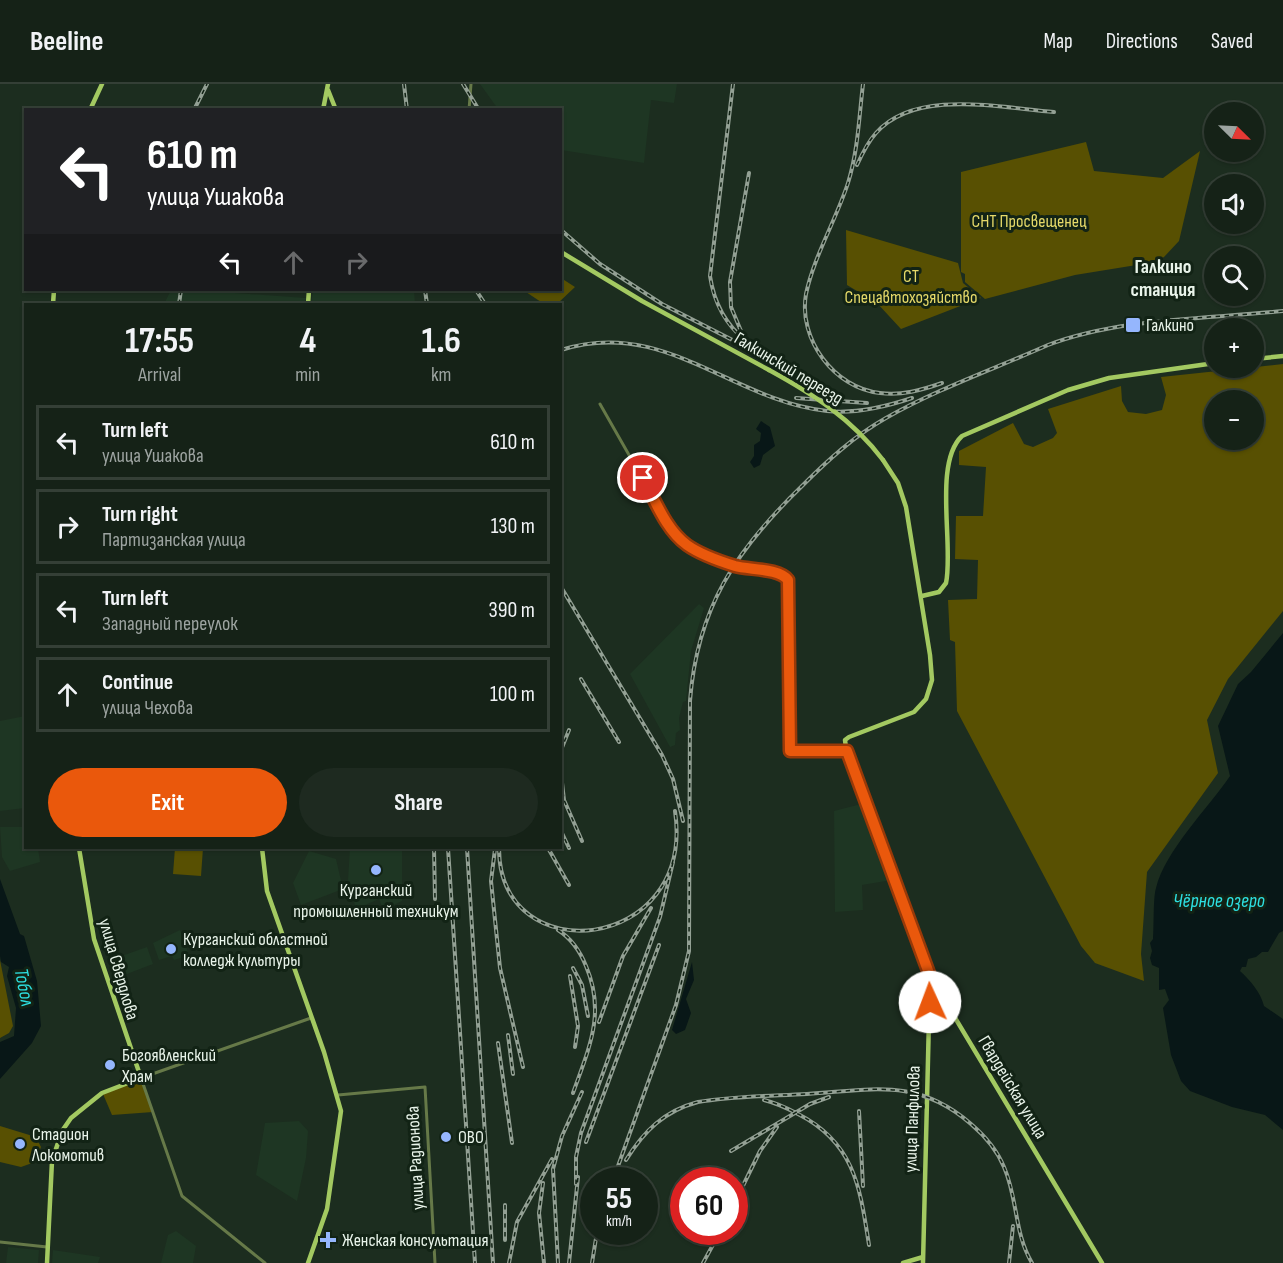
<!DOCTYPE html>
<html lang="en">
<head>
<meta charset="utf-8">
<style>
	body { margin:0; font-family:"Sofia Sans Condensed",sans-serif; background:#1e2a20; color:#f1f3f6; height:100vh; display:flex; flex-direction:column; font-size:22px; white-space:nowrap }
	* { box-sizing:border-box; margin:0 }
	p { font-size:20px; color:#9da4a1 }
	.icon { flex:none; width:33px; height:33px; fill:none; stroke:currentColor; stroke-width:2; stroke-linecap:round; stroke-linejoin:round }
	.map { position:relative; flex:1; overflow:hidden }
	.drawer { position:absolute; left:24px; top:219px; width:538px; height:546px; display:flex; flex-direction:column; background:#152217; border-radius:0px; box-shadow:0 2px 4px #0004,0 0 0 2px #343f36 }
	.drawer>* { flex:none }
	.hud { position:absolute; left:24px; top:24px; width:538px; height:183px; border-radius:0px; box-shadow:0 2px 4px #0004,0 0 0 2px #343f36; background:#202124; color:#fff; overflow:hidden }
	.needle { width:39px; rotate:114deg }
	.controls { position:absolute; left:1204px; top:18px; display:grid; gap:12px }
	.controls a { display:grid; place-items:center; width:60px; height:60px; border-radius:50%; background:#152217; box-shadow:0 2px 4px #0004,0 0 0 2px #343f36; font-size:30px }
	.speed { position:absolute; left:580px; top:1083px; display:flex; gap:12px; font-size:30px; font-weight:700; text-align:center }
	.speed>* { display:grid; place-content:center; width:78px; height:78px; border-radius:50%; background:#152217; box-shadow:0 2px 4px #0004,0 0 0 2px #343f36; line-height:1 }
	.speed small { font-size:15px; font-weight:400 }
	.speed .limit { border:9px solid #d22; background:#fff; color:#111 }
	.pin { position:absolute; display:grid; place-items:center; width:51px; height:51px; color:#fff; margin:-26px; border:3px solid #fff; border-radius:50%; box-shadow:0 2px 6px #0007 }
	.me { position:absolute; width:66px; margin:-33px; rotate:358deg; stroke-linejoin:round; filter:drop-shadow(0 0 4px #0008) }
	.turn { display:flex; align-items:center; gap:21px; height:126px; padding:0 24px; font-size:27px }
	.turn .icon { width:78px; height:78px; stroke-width:2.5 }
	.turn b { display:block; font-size:42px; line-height:51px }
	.lanes { display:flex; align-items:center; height:57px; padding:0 24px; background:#0003; justify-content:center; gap:30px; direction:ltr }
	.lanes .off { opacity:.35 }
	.eta { display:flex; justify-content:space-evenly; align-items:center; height:102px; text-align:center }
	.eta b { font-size:36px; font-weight:700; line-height:42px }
	.action { display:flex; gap:12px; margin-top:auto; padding:12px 24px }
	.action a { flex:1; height:69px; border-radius:36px; background:#ea580c; color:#fff; font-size:24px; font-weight:700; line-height:69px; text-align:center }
	.action a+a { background:#1e2a20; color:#f1f3f6 }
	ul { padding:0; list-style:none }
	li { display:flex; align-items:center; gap:18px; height:75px; margin:0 12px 9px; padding:0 12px; border:3px solid #343f36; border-radius:0px }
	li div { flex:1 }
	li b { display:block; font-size:22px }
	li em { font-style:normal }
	header { display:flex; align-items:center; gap:36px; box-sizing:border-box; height:84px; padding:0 30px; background:#152217; border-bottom:2px solid #343f36 }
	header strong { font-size:28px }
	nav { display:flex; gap:33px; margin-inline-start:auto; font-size:21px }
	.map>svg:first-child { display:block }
</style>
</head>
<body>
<header>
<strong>Beeline</strong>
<nav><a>Map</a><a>Directions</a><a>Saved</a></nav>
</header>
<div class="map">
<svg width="1283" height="1179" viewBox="0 0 1283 1179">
	<rect width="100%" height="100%" fill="#1c2d1f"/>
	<path fill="#1e3623" d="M480,0h197l-3,19 -23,-3 -7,63 -83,-13v-40l-63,-1z
		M171,206h23l112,8 -1,6h-141z
		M313,206h101l1,14h-104z
		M699,520l5,4 -13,43 -5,50 -3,1 -4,16 1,12 -4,3 -1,12 -5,2 -40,-73z
		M25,632v92l-25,3v-90z
		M865,719l27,77 -30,5 1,25 -28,2 -1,-101z
		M0,743h25l1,21h12l2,14 -30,9 -8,-14z
		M350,764h52v53l-19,9 -4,-11 -23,10 -8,-29z
		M309,767l27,8 7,30 -42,16 -8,-22z
		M180,846l9,25 -15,5 -2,-4 -13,4 -6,-17z
		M147,863l6,17 -34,13 -6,-18z
		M299,1037l9,10 -2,27 -9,43 -41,-26 9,-52z
		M176,1147l20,15 -3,17h-32l7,-28z
		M8,1163l31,3 -1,13h-32z
		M53,1166l47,7 -2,6h-46z"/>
	<path fill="#585002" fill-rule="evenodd" d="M1086,58l8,29 69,7 37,-27 -21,90 -15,16 -9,5 -80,13 -90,24 -20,-17v-8l-4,-2v-100z
		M846,146l112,33 5,20 18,15 -80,31 -24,-26 -30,-18z
		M561,194l14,9 -18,17h-13l-21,-14h38z
		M1283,280v247l-55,68 -21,41 11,53 -71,99 -6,82 3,27 -49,-18 -14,-17 -124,-235 -2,-69 -5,-2 -2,-40 29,-1 1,-39 -23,-1 1,-43h27l3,-49 -27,-2v-14l54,-28 11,21 9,3 20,-9 4,-5 -9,-24 73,-23 1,15 6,11 18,2 16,-4 4,-15 -5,-18zM1215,316h39v40h-39z
		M175,764h28l-2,28 -28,-2z
		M0,876l13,66 -4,7 -9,5z
		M141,995l12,33 -41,3 -9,-21z
		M0,1042l36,11 5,10 -6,15 -14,5 -21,-5z"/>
	<path fill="#081717" d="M761,337l9,6 5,19 -12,9 -3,10 -6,3 -4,-6 4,-6v-11l6,-4 1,-8 -5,-4z
		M1283,549v298l-4,2 -11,19h-6l-6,5 -8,2 -2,8h-4l-2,4c10,9 21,22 24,35l19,13v111l-18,-15 -33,-8 -42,-16 -9,-10 -10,-26 -8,-47 6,-8 -4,-11 -6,1v-22l-7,-3 -2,-7 2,-7 -2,-8 3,-4c1,-12 0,-42 3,-51 9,-37 53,-81 74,-112l-12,-50 20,-42 13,-12z
		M0,795l20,55 4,2 13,45 4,45 -9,17 -32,36v-37l14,-6 2,-28 -9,-32 2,-9 -8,-5 -1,-6z
		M692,878l2,18 -8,19 5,14 -6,17 -9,4 -4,-4z"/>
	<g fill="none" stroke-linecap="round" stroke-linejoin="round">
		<path stroke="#667948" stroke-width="3" d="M469,26l2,-26
			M600,320l70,123 16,17 46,21 54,12 4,10v164h57
			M338,1011l87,-8 10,176
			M0,1158l47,5
			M265,1179l-83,-67 -41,-118 170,-60"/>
		<path stroke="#a3c961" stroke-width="4.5" d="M328,6l8,20
			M90,26l12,-26
			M323,26l5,-26
			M561,168l81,49 127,69
			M53,220l1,-14
			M308,220l1,-14
			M1254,275l29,-3
			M883,376l15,23 8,24 24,148 2,25 -6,19 -12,13 -65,25 -4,3 1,8 84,228 172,287
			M922,512l17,-4 7,-9c8,-37 -13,-120 16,-147l106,-46 41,-12 106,-15
			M262,764l5,43 57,161 17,59 -14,98 -19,54
			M47,1179l5,-102 10,-30 9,-13 31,-25 39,-15 -47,-139 -15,-91
			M903,1179l20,-6
			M923,1179l7,-285"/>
		<g stroke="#93a094" stroke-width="4">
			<path id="rail" d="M404,0l3,26
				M463,0l16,26
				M733,0l-23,192c4,27 15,48 36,65
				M863,0c-4,33 -5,67 -15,99 -12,37 -34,73 -42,111 -8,45 28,94 74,99 21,3 42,-3 62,-10
				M194,26l13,-26
				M857,81c5,-11 11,-23 19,-32 40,-45 125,-25 178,-21
				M561,146l39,34 62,40 92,47 60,36 26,8
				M425,206l2,14
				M476,206l9,14
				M179,220l2,-14
				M741,247l-10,-24 -1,-25 19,-109
				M561,266c103,-33 171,51 266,61 28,3 58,-4 85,-13
				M796,314l71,5
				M561,503l101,168 11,24 10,42
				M581,595l38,63
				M561,666l8,-20
				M561,690l3,26 18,41
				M561,747l8,17
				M434,764l1,51
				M448,764l27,415
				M467,764l26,415
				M499,764c0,125 197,105 176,-37
				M548,764l21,37
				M495,765l-4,32 9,87 23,99
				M558,846c14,9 22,21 28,36 20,47 3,82 -13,127
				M573,884l9,17 6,31
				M570,892l8,50 -3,21
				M599,938l24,-66 28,-48
				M508,951l5,39
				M498,959l14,100
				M764,1016c12,3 23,8 34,14 57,29 62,74 71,131
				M859,1027l4,75
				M586,1058l73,-197
				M731,1067l79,-47 19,-7
				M626,1076c18,-29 38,-49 72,-58 35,-6 73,-6 109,-8 65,-4 110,-17 164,30 14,12 26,26 33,43 14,32 10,66 28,96
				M613,1096l63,-175 13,-54 1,-250c7,-93 46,-151 112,-215 25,-25 52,-50 84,-68 51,-29 108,-49 162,-73 71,-27 159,-26 235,-34
				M543,1099l-4,30 5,50
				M576,1100v-27l5,-24 79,-216 13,-55
				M735,1118l25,-51 17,-24
				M505,1121v35
				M509,1179l8,-41 35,-63
				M558,1179l-5,-94 9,-33 20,-44
				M569,1179l9,-86
				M592,1179l5,-31
				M703,1179l17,-31
				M1009,1179l4,-37"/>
		</g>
		<use href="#rail" stroke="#122315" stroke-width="1.5" stroke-dasharray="4.5" stroke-linecap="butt"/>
		<path stroke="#a3c961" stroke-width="4.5" d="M769,286c44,24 83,49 114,90"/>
	</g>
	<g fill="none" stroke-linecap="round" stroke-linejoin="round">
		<g stroke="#983908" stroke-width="15">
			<path id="route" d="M643,394c12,22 23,52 44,67 14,10 32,16 48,21 14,4 44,2 53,14l2,171h57l83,225v26"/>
		</g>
		<use href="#route" stroke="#ea580c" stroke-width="10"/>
	</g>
	<g fill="#95b6fd" stroke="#122315" stroke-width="2">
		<rect x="1125" y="233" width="16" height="16" rx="3"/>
		<circle cx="376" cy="786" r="6"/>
		<circle cx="171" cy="865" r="6"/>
		<circle cx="110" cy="981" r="6"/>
		<circle cx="446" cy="1053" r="6"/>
		<circle cx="20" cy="1060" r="6"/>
		<path d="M325 1147h6v6h6v6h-6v6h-6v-6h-6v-6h6z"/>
	</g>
	<g text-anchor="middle" stroke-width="6" stroke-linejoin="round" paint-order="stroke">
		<g font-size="18" fill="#e5d969" stroke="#122315">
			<text x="1029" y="143">СНТ Просвещенец</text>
			<text x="911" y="198">СТ<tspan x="911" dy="21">Спецавтохозяйство</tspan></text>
		</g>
		<g font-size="18" fill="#e9f4ea" stroke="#122315" text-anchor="start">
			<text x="1146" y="247">Галкино</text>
			<text x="376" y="812" text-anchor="middle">Курганский<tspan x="376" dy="21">промышленный техникум</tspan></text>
			<text x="183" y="861">Курганский областной<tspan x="183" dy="21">колледж культуры</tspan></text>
			<text x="122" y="977">Богоявленский<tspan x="122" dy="21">Храм</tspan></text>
			<text x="32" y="1056">Стадион<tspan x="32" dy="21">Локомотив</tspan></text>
			<text x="458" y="1059">OBO</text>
			<text x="342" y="1162">Женская консультация</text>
		</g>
		<g font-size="18" fill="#e9f4ea" stroke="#122315">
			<text transform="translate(789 284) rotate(31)" y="6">Галкинский переезд</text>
			<text transform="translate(119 885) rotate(74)" y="6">улица Свердлова</text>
			<text transform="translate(1013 1003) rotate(59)" y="6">Гвардейская улица</text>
			<text transform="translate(912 1035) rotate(-88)" y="6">улица Панфилова</text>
			<text transform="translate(415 1074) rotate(-93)" y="6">улица Радионова</text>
		</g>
		<g font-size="20" font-weight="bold" fill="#e9f4ea" stroke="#122315">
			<text x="1163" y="189">Галкино<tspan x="1163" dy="23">станция</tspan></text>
		</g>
		<g font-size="20" font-style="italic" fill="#2de0e1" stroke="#122315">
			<text x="1219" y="823">Чёрное озеро</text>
			<text transform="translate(25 903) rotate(79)" y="7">Тобол</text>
		</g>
	</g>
</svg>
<div class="controls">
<a><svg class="needle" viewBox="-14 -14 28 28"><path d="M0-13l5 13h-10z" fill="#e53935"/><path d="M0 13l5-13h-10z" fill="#9da4a1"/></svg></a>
<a><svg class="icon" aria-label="sound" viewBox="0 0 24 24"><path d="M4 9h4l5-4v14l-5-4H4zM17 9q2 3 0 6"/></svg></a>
<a><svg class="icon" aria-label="search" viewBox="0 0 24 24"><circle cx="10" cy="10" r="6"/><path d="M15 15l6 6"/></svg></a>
<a>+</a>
<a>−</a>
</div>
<div class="speed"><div>55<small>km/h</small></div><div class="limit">60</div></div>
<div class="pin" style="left:643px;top:394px;background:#d93025"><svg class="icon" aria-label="arrive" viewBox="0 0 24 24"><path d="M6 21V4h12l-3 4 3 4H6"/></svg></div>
<svg class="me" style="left:930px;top:918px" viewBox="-20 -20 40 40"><circle r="19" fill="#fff"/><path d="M0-13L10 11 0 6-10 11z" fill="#ea580c"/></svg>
<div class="hud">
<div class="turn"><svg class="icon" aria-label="left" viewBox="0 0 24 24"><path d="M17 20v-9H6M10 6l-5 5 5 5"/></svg><div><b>610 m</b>улица Ушакова</div></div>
<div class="lanes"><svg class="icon" aria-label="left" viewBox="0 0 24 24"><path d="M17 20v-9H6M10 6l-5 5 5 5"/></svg><svg class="icon off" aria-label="ahead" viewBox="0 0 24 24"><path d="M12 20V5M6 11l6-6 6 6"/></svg><svg class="icon off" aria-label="right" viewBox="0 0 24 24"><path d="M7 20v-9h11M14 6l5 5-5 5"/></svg></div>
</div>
<section class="drawer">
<div class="eta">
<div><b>17:55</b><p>Arrival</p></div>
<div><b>4</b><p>min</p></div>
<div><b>1.6</b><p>km</p></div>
</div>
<ul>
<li><svg class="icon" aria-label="left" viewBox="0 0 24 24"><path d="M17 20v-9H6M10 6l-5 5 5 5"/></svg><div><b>Turn left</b><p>улица Ушакова</p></div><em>610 m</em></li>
<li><svg class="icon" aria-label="right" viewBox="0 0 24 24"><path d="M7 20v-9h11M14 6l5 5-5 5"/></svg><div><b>Turn right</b><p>Партизанская улица</p></div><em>130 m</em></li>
<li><svg class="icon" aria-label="left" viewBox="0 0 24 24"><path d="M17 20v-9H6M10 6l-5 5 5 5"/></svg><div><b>Turn left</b><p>Западный переулок</p></div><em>390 m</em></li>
<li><svg class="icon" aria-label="ahead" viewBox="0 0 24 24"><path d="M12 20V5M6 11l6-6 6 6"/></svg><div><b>Continue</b><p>улица Чехова</p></div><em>100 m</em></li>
</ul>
<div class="action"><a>Exit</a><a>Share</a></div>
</section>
</div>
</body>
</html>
